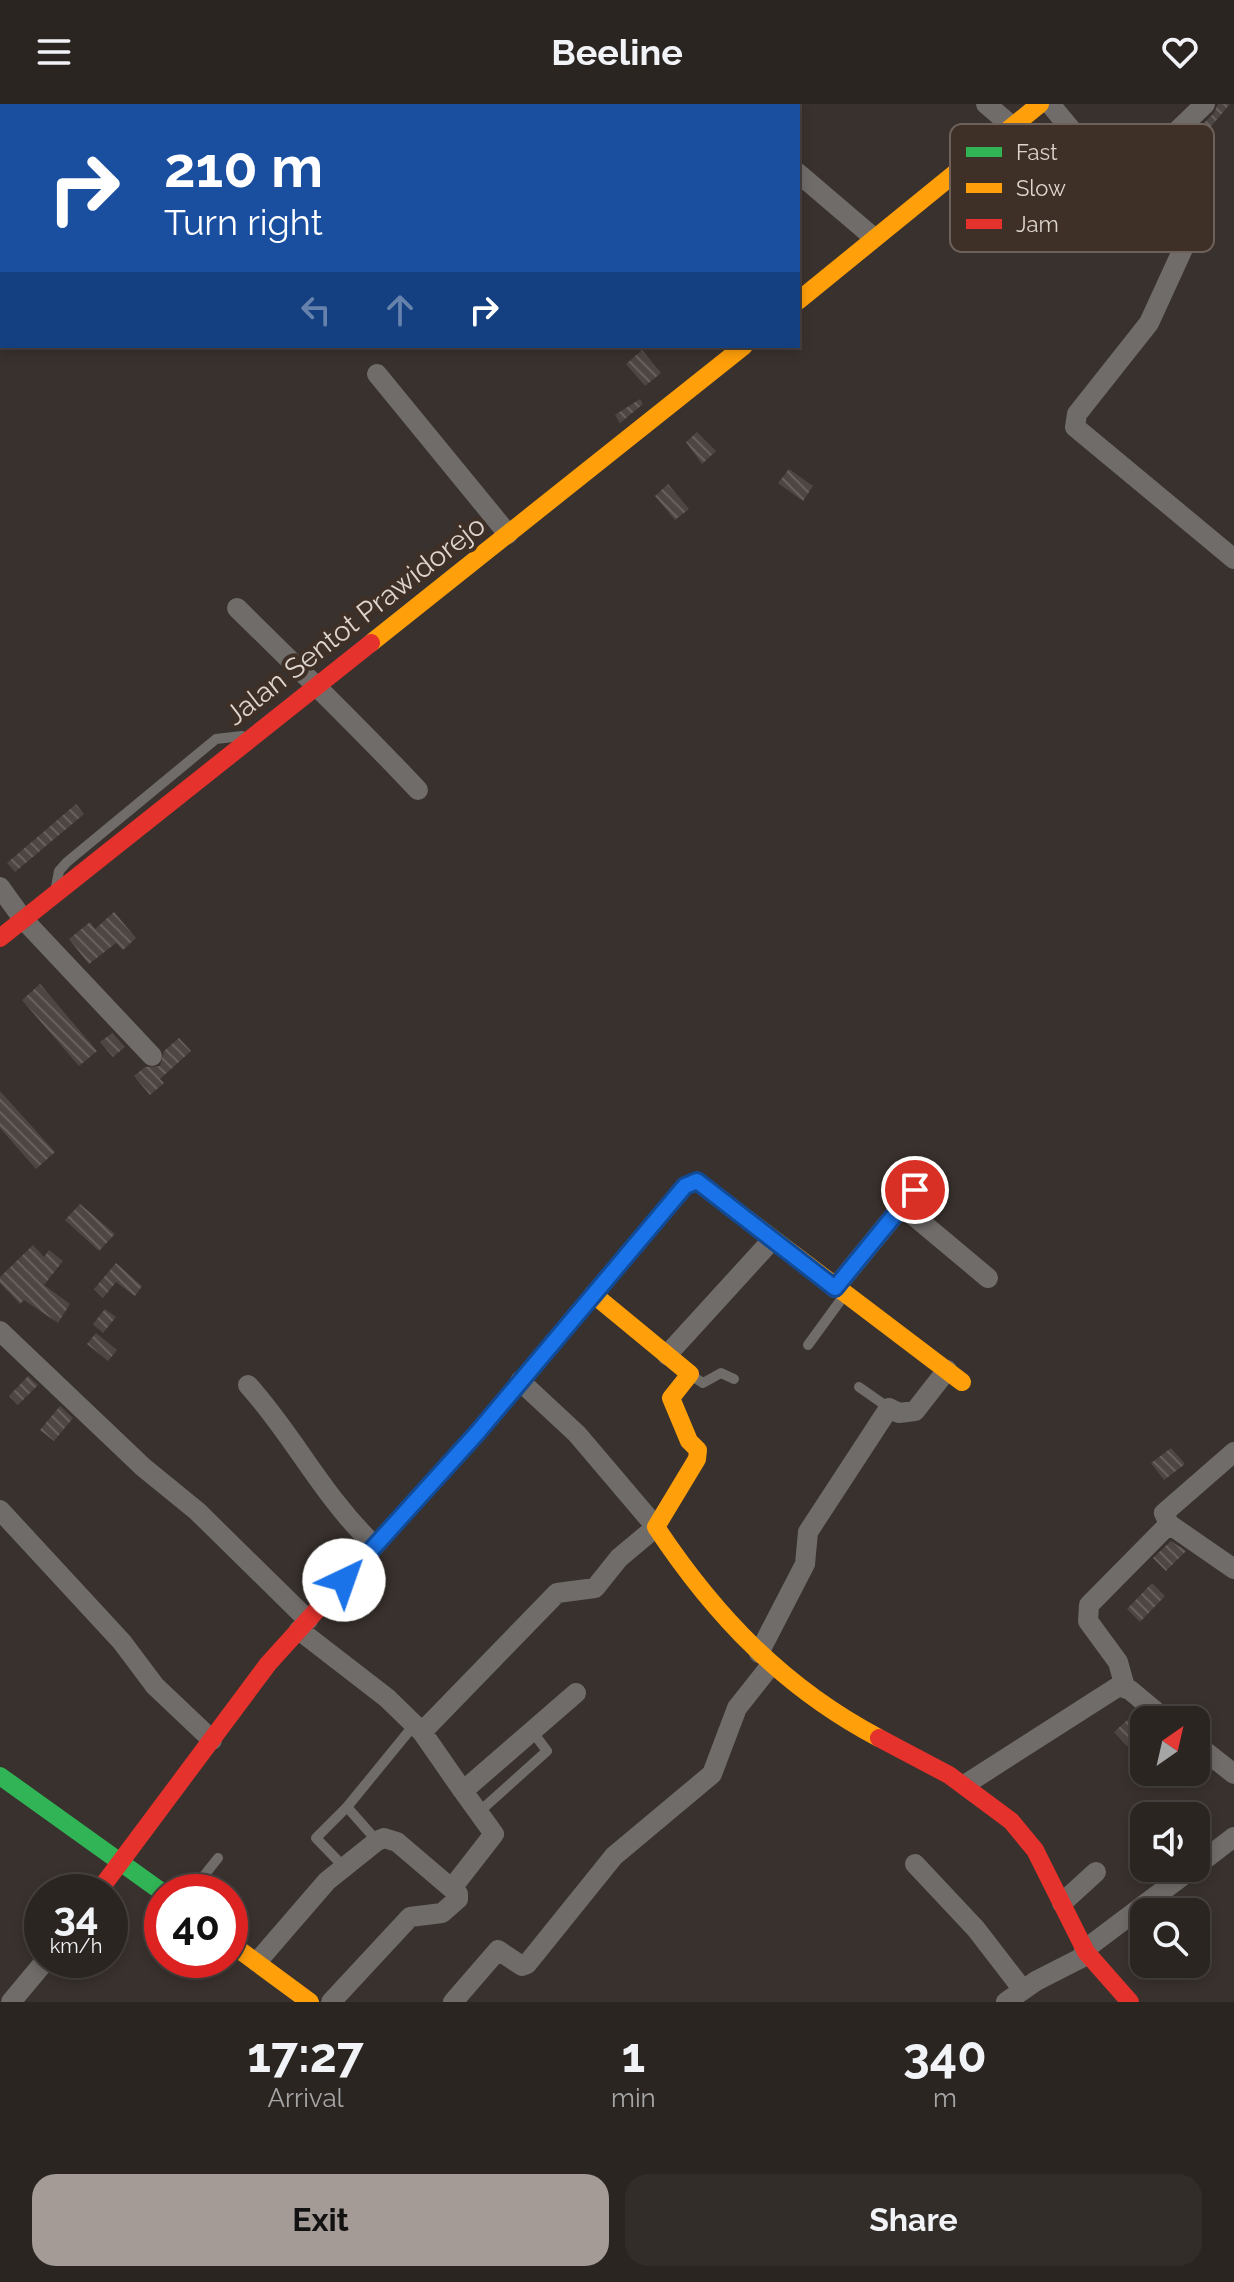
<!DOCTYPE html>
<html lang="en">
<head>
<meta charset="utf-8">
<style>
	body { margin:0; font-family:Raleway,sans-serif; background:#332d2a; color:#f1f3f6; height:100vh; display:flex; flex-direction:column; font-size:30px; white-space:nowrap }
	* { box-sizing:border-box; margin:0 }
	p { font-size:26px; color:#a6a5a5 }
	.icon { flex:none; width:44px; height:44px; fill:none; stroke:currentColor; stroke-width:2; stroke-linecap:round; stroke-linejoin:round }
	.map { position:relative; height:1898px; overflow:hidden }
	.details { display:flex; flex-direction:column; background:#2b2522; flex:1 }
	.details>* { flex:none }
	.top-card { position:absolute; left:0px; top:0px; width:800px; height:244px; box-shadow:0 4px 12px #0003,0 0 0 2px #474240; background:#1a4fa0; color:#fff; overflow:hidden }
	.needle { width:52px; rotate:34deg }
	.controls { position:absolute; left:1130px; top:1602px; display:grid; gap:16px }
	.controls a { display:grid; place-items:center; width:80px; height:80px; border-radius:16px; background:#2b2522; box-shadow:0 4px 12px #0003,0 0 0 2px #474240; font-size:40px }
	.speed { position:absolute; left:24px; top:1770px; display:flex; gap:16px; font-size:40px; font-weight:700; text-align:center }
	.speed>* { display:grid; place-content:center; width:104px; height:104px; border-radius:50%; background:#2b2522; box-shadow:0 4px 12px #0003,0 0 0 2px #474240; line-height:1 }
	.speed small { font-size:20px; font-weight:400 }
	.speed .limit { border:12px solid #d22; background:#fff; color:#111 }
	.pin { position:absolute; display:grid; place-items:center; width:68px; height:68px; color:#fff; margin:-34px; border:4px solid #fff; border-radius:50%; box-shadow:0 2px 8px #0007 }
	.me { position:absolute; width:88px; margin:-44px; rotate:42deg; stroke-linejoin:round; filter:drop-shadow(0 0 6px #0008) }
	.turn { display:flex; align-items:center; gap:28px; height:168px; padding:0 32px; font-size:36px }
	.turn .icon { width:104px; height:104px; stroke-width:2.5 }
	.turn b { display:block; font-size:56px; line-height:68px }
	.lanes { display:flex; align-items:center; height:76px; padding:0 32px; background:#0003; justify-content:center; gap:40px; direction:ltr }
	.lanes .off { opacity:.35 }
	.eta { display:flex; justify-content:space-evenly; align-items:center; height:136px; text-align:center }
	.eta b { font-size:48px; font-weight:700; line-height:56px }
	.button { display:flex; gap:16px; margin-top:auto; padding:16px 32px }
	.button a { flex:1; height:92px; border-radius:24px; background:#a49b96; color:#111; font-size:32px; font-weight:700; line-height:92px; text-align:center }
	.button a+a { background:#332d2a; color:#f1f3f6 }
	header { display:flex; justify-content:space-between; align-items:center; height:104px; padding:0 32px; background:#2b2522; font-size:36px; font-weight:700 }
	.map>svg:first-child { display:block }
</style>
</head>
<body>
<header><svg class="icon" aria-label="menu" viewBox="0 0 24 24"><path d="M4 6h16M4 12h16M4 18h16"/></svg>Beeline<svg class="icon" aria-label="heart" viewBox="0 0 24 24"><path d="M12 20l-8-8c-3-5 5-10 8-4 3-6 11-1 8 4z"/></svg></header>
<div class="map">
<svg width="1234" height="1898" viewBox="0 0 1234 1898">
	<defs>
		<pattern id="building-back-hatch" width="6" height="6" patternUnits="userSpaceOnUse" patternTransform="scale(2)"><rect width="6" height="6" fill="#4e4643"/><path d="M-1 5l2 2M0 0l6 6M5-1l2 2" fill="none" stroke="#67605d"/></pattern>
	</defs>
	<rect width="100%" height="100%" fill="#39312d"/>
	<path fill="url(#building-back-hatch)" d="M1218,0h12l-32,38 -7,-6 23,-23z
		M642,246l19,23 -16,13 -19,-22z
		M640,295l3,5 -23,19 -5,-8z
		M697,328l19,19 -14,13 -16,-22z
		M789,365l24,17 -10,15 -25,-18z
		M668,380l21,25 -14,11 -20,-24z
		M76,700l8,10 -69,58 -8,-9z
		M114,808l22,26 -13,12 -7,-7 -27,21 -20,-25 21,-17 5,7z
		M40,880l57,67 -18,15 -57,-66z
		M112,929l13,14 -12,10 -13,-15z
		M179,934l12,13 -31,28 4,4 -14,12 -16,-19 11,-9 15,-1 4,-15z
		M0,987l55,61 -19,17 -36,-41z
		M80,1100l35,30 -16,17 -34,-31z
		M33,1141l11,12 5,-7 14,11 -19,24 26,19 -12,19 -34,-23 -4,4 -20,-21v-6z
		M116,1159l26,23 -7,10 -19,-14 -13,16 -9,-9z
		M105,1205l11,8 -13,16 -10,-9z
		M96,1229l21,17 -9,11 -21,-17z
		M28,1272l10,9 -20,20 -9,-9z
		M60,1302l13,12 -19,23 -14,-11z
		M1171,1344l14,16 -21,16 -13,-17z
		M1171,1437l15,10 -20,20 -13,-13z
		M1152,1479l13,13 -25,26 -13,-13z
		M1136,1608l8,7v12l-17,15 -13,-14z"/>
	<g fill="none" stroke-linecap="round" stroke-linejoin="round">
		<path stroke="#6f6c6a" stroke-width="10" d="M56,783l3,-16 8,-9 149,-123 26,-3
			M808,1241l35,-48
			M692,1272l11,7 18,-10 13,6
			M859,1283l30,21
			M347,1703l67,-82
			M479,1708l68,-61 -15,-20
			M344,1763l-28,-29 31,-31 30,34
			M191,1788l27,-34"/>
		<path stroke="#6f6c6a" stroke-width="20" d="M579,0l2,2
			M703,0l2,2
			M986,0l26,22
			M1050,0l54,65 80,48 9,10 -44,96 -72,91 -2,13 159,132
			M790,2l1,-2
			M798,69l75,64
			M1124,78l81,-78
			M377,270l131,160
			M237,504c61,60 122,119 181,182
			M0,783l23,32 129,137
			M902,1102l86,72
			M835,1184l94,-115
			M0,1227l143,136 54,44 111,109
			M667,1251l105,-115
			M248,1281c46,51 75,112 127,161
			M0,1406l122,132 33,44 57,54
			M1169,1420l-5,-11 70,-61
			M299,1526l88,68 35,34 41,59 113,-98
			M759,1549l46,-89 3,-32 81,-124 10,5 16,-2 32,-41
			M1125,1583l-7,-25 -30,-41 1,-16 80,-81 65,45
			M422,1628l135,-139 38,-5 24,-30 37,-31 -79,-93 -57,-53
			M1196,1640l38,30
			M966,1680l153,-98 11,4 36,30
			M915,1760l61,65 47,61
			M1196,1762l38,-29
			M452,1784l42,-54 -31,-43
			M1062,1799l34,-31
			M1084,1846l109,-82
			M257,1858l70,-81 50,-40 7,-3 13,4 61,52v5l-16,14 -32,4 -79,85
			M11,1898l35,-42
			M453,1898l45,-52 24,16 5,-2 87,-108 98,-82 25,-66 34,-43
			M1006,1898l30,-21 51,-26"/>
		<path stroke="#30b455" stroke-width="18" d="M0,1672l162,116"/>
		<path stroke="#ff9f0a" stroke-width="18" d="M798,197l242,-197
			M371,539l373,-297
			M593,1190l97,80 -19,24 18,43 9,9 -1,9 -41,68c59,89 128,161 223,211
			M479,1327l206,-245 12,-5 265,201
			M230,1839l80,59"/>
		<path stroke="#e5322d" stroke-width="18" d="M0,834l371,-295
			M879,1634l70,37 62,46 24,29 51,102 44,50
			M98,1788l170,-228 211,-233"/>
	</g>
	<g fill="none" stroke-linecap="round" stroke-linejoin="round">
		<g stroke="#114b97" stroke-width="20">
			<path id="route" d="M344,1476l134,-148 207,-246 12,-5 138,107 80,-98"/>
		</g>
		<use href="#route" stroke="#1a73e8" stroke-width="14"/>
	</g>
	<g text-anchor="middle" stroke-width="8" stroke-linejoin="round" paint-order="stroke">
		<g font-size="28" fill="#ddd4ce" stroke="#3f3027">
			<text transform="translate(355 516) rotate(-38)" y="10">Jalan Sentot Prawidorejo</text>
		</g>
	</g>
	<rect x="950" y="20" width="264" height="128" rx="12" fill="#3f3027" stroke="#6e6159" stroke-width="2"/>
	<rect x="966" y="43" width="36" height="10" fill="#30b455"/>
	<rect x="966" y="79" width="36" height="10" fill="#ff9f0a"/>
	<rect x="966" y="115" width="36" height="10" fill="#e5322d"/>
	<g font-size="22" fill="#ddd4ce">
		<text x="1016" y="56">Fast</text>
		<text x="1016" y="92">Slow</text>
		<text x="1016" y="128">Jam</text>
	</g>
</svg>
<div class="controls">
<a><svg class="needle" viewBox="-14 -14 28 28"><path d="M0-13l5 13h-10z" fill="#e53935"/><path d="M0 13l5-13h-10z" fill="#a6a5a5"/></svg></a>
<a><svg class="icon" aria-label="sound" viewBox="0 0 24 24"><path d="M4 9h4l5-4v14l-5-4H4zM17 9q2 3 0 6"/></svg></a>
<a><svg class="icon" aria-label="search" viewBox="0 0 24 24"><circle cx="10" cy="10" r="6"/><path d="M15 15l6 6"/></svg></a>
</div>
<div class="speed"><div>34<small>km/h</small></div><div class="limit">40</div></div>
<div class="pin" style="left:915px;top:1086px;background:#d93025"><svg class="icon" aria-label="arrive" viewBox="0 0 24 24"><path d="M6 21V4h12l-3 4 3 4H6"/></svg></div>
<svg class="me" style="left:344px;top:1476px" viewBox="-20 -20 40 40"><circle r="19" fill="#fff"/><path d="M0-13L10 11 0 6-10 11z" fill="#1a73e8"/></svg>
<div class="top-card">
<div class="turn"><svg class="icon" aria-label="right" viewBox="0 0 24 24"><path d="M7 20v-9h11M14 6l5 5-5 5"/></svg><div><b>210 m</b>Turn right</div></div>
<div class="lanes"><svg class="icon off" aria-label="left" viewBox="0 0 24 24"><path d="M17 20v-9H6M10 6l-5 5 5 5"/></svg><svg class="icon off" aria-label="ahead" viewBox="0 0 24 24"><path d="M12 20V5M6 11l6-6 6 6"/></svg><svg class="icon" aria-label="right" viewBox="0 0 24 24"><path d="M7 20v-9h11M14 6l5 5-5 5"/></svg></div>
</div>
</div>
<section class="details">
<div class="eta">
<div><b>17:27</b><p>Arrival</p></div>
<div><b>1</b><p>min</p></div>
<div><b>340</b><p>m</p></div>
</div>
<div class="button"><a>Exit</a><a>Share</a></div>
</section>
</body>
</html>
